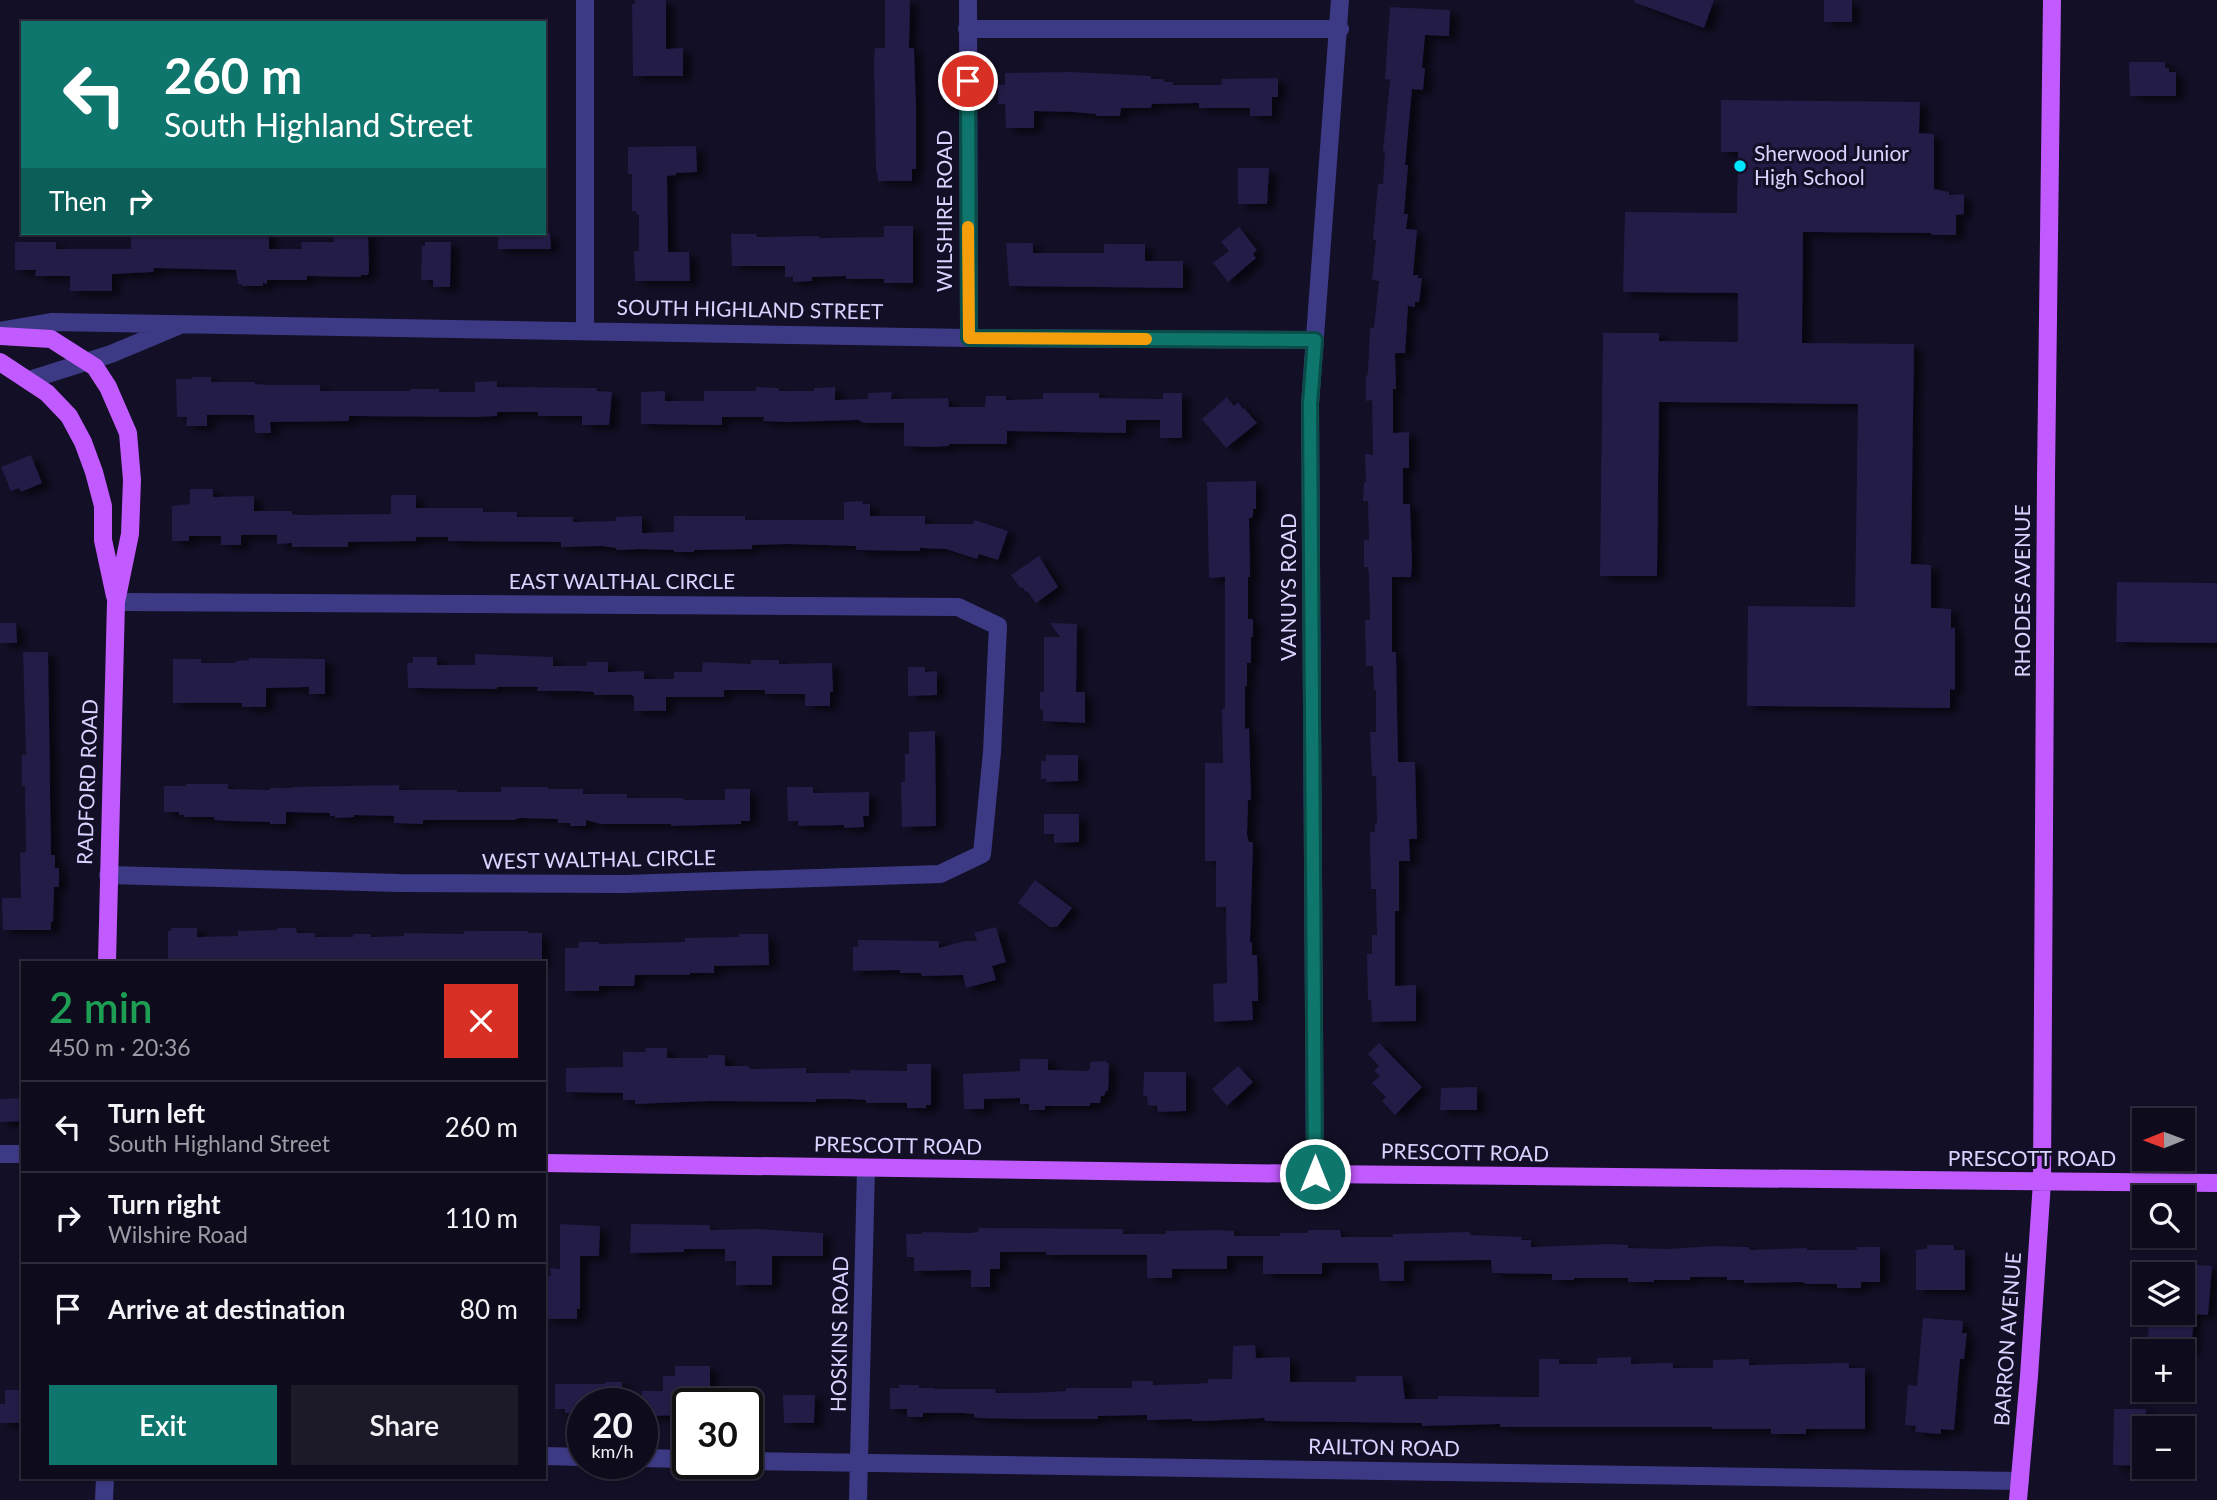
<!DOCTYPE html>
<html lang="en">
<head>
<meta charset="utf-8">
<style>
	body { margin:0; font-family:Lato,sans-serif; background:#1c1929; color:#f1f3f6; height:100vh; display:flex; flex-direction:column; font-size:26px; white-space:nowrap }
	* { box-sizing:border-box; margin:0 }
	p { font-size:23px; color:#9b9ba3 }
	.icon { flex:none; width:38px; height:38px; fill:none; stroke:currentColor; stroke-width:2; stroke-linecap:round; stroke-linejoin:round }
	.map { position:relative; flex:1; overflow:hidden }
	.sheet { position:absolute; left:21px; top:961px; width:525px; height:518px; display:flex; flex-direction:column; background:#0e0b1c; border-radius:0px; box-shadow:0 2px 5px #0004,0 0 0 2px #2e2b3b }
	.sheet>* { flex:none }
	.banner { position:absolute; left:21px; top:21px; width:525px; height:214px; border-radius:0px; box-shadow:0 2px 5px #0004,0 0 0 2px #2e2b3b; background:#0f766e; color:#fff; overflow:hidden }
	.needle { width:46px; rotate:269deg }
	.tools { position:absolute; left:2132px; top:1108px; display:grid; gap:14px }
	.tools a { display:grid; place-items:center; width:63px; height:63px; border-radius:0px; background:#0e0b1c; box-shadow:0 2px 5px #0004,0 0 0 2px #2e2b3b; font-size:35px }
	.speed { position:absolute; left:567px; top:1388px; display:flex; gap:14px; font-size:35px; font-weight:700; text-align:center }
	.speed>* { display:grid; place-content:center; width:91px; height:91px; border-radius:50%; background:#0e0b1c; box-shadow:0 2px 5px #0004,0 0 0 2px #2e2b3b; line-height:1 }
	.speed small { font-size:18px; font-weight:400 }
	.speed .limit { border:4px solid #111; border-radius:10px; background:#fff; color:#111 }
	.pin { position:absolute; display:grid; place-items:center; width:60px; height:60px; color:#fff; margin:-30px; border:4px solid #fff; border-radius:50%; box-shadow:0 2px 7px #0007 }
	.me { position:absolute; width:77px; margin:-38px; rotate:0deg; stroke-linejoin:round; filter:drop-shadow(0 0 5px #0008) }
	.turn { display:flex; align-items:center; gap:24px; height:147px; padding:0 28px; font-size:32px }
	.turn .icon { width:91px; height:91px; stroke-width:2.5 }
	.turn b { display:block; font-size:49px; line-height:60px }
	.then { display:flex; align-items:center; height:66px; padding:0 28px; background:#0003; gap:14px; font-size:26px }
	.round { display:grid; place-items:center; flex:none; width:74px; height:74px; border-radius:0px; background:#1c1929 }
	.overview { display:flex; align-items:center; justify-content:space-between; height:119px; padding:0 28px }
	h1 { font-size:42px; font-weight:600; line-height:52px; color:#1e9e55 }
	.primary-button { display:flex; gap:14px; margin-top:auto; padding:14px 28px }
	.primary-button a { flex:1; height:80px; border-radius:0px; background:#0f766e; color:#fff; font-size:28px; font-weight:600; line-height:80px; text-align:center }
	.primary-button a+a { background:#1c1929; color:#f1f3f6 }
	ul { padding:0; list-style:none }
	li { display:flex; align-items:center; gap:21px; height:91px; padding:0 28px; border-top:2px solid #2e2b3b }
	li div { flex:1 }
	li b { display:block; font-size:26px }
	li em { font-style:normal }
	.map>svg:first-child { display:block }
</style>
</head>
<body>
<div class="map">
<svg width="2217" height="1500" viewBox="0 0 2217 1500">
	<defs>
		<filter id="shadow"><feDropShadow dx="8" dy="4.5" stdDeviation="3.5" flood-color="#0009"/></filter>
	</defs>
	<rect width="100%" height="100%" fill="#130f26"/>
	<path fill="#241b47" filter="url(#shadow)" d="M635,0h31v49l17,-1v28h-50l-1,-72h3z
		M885,0h25l-1,48h5l2,60v61h-4v12h-34l-1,-10h-1l-2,-112 1,-11h10z
		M1634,0h80l-10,28 -70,-26z
		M1824,0h28v22h-28z
		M1390,7l60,3 -1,26 -24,-1 -3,33h3l-2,22 -11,-1 -7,76h3l-4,49h4l-2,15 11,1 -4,45h5v3h4l-3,24h-4v5l-7,-1 -3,47h-10l1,36h-3v44l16,-1v36h-6v36h7l2,61 -1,12h-19v75h4l2,110h17l2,77h-8l1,22h-11v50h-4v75l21,-1v36l-44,1 -1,-22h-3l-1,-46h5v-19h5l-1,-46h-5l-1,-57h5v-9h2l-1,-47h-4l-2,-44h6v-42h-2l-1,-24h-7l-1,-46h5l-1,-44 -1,-9h-4v-27h5l-1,-39h-5l1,-19h2l-1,-28 8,1 -1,-55 -6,1v-23l2,-5 2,-45h4l5,-47 -7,-1 4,-40h-3l5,-56h5l2,-33h-2l7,-71 -5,-1z
		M2129,62h36v6h4v4h7v24h-46z
		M1072,72l79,4v3h12l1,3h9v3h48l1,-6 56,-1v19h-6v19h-22v-8h-51v-5l-47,1 -1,4h-30l-1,8h-24v-2l-22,-2 -40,-1v17h-28l-1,-24h-7v-19h7v-12z
		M1721,100l199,2 -1,31 15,1v55l15,3v3l15,-1v20l-8,1v20h-24l-1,-2 -128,-1 -1,111 112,1 -3,220 20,1v43l20,1v20l4,-2v63l-5,-1v19l-203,-2 1,-100 107,1 3,-203 -199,-2 -2,174h-57l3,-243h56v8l79,1v-49l-115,-1 2,-80 112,1 1,-61h-17z
		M696,146l1,26 -21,1v2l-9,1 1,76h21l1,29h-55l-1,-30h5v-36l-3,-1v-3h-4v-37h-4v-27z
		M1238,168h31l-2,36h-29z
		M884,226h29v57h-29v-4h-38v-3l-34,1v4l-19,1v-5h-8v-11h-53l-1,-32h25l1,3 62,-1v2l65,-1z
		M1239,227l18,23 -4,4 3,4 -28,24 -15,-19 16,-12 -8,-9z
		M131,233h138v16h33l-1,-7h33v-9h34l1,38 -1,4h-7v2l-54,-1v4h-40v4l-4,-1v3h-21v-2h-4l-2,-14 -82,-2 -1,4 -41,2v17h-42v-15h-35l1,-6h-21v-28h41v7h75z
		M498,233h52l1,16h-53z
		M425,242h26l-1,45h-17v-7h-12l1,-34h3z
		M1006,243h27v10h71v-9h41v17h38v27l-174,-2z
		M192,377h19v5h44v2l15,1h50v6h90v-2h29v3h36v-10l22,-1v6l100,1v3l15,1 -3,33h-27v-9h-44v-4h-41v4l-21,1 -127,-1v5l-79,1 1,11h-16l-1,-18h-47v11h-21l1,-9h-10l-1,-38h16z
		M756,387l23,1v3h35v-3l21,-1v13l33,-1v-6l24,-1 -1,7 57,-1 1,9h36l1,-11h20v4l37,-1v-6h56v5l64,1v-6h19v45h-22v-18h-34v13l-119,-2v13h-58v2l-16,1 -29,-1v-23h-40l-6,-3 -71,2 -24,-1 1,-4h-42v8l-81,-1v-32l24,-1v10h39v-10h52z
		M1227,397l7,9 4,-4 5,7 1,-1 13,15 -31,25 -24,-29z
		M31,455l11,28 -21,9 -2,-4 -8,3 -10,-24z
		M1256,481v28h-3v6l-1,3h-3l1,59h-2v42h5v18h-2v26h-4v23h-2v43l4,-1 1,34 1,38h-3l-1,35 2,7h4l-3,100h2v13h5l1,39v7h-6l1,19 -39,2 -1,-38 14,-1 -1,-76h-10v-46h-11v-98h18l-1,-54h3v-132l-16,1 -2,-96z
		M190,489h23v8l41,-1v15h38v3l7,1 92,-1v-19h25v13h67v4h34v5h56v5l43,-1v-4l26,-1v17l32,-1v-16h71v4h99v-18l19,-1 -1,3h8v12h55v8h48l2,-4 33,11 -10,29 -19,-6 -2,5 -31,-10 -26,-1v3l-64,-1v-4l-68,-2 -36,1v4l-58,1v2h-20v-2l-32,-1 -26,1v-2l-14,-2 -41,1v-5l-113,-1v-4h-32v4l-68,1v5h-56v-4l-15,1v-9h-36v10h-20v-9h-32v5h-17v-35l18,-2z
		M1039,556l19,31 -22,16 -9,-12 -1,1 -4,-5 -2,1 -9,-13z
		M2117,582l100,1v60l-101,-1z
		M0,623h16l1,20h-17z
		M1050,623l27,1 -1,68h9v31l-42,-2v-12l-3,1v-18h4v-55h16z
		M23,652h25l3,203h4v13h4v19h-5l-1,35h-2v8h-48l-1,-32h19l-1,-45 6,-1 -1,-66h-3v-31h4z
		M475,654l78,3v9h34v-4h21v10l36,-1v8h30v-7h28l1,-10 48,2v-4h28v4l53,-1 1,29h-3v14h-25v-12h-40v-4h-41v7h-58v14h-32v-14l-2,-2h-38v-3l-15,-1h-42l1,-4h-41v2l-89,-1 -1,-25h6v-6h24v8h38z
		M249,658l76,1v35h-16v-7l-43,1v19h-24v-4h-69v-44h28v4h35v-2l13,-1z
		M908,667h17v5l12,-1v24l-29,1z
		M935,731l1,95 -34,1 -1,-45h4v-28h4v-22z
		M1046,755h32v26l-32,1v-3h-5v-18h5z
		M186,784h42v5l42,1v-2h23v-1l106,-2v5h58v2h44v-5h47v2h35v5h44v4h57l-1,2h42v-11h25v32h-9v3l-70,2v-2h-70l-15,-4v6h-16v-3h-12v-4l-39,-1 -5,2h-91v4l-29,-1v-7l-40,-1v2l-19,1v-2h-5v-3l-44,-1v12h-16v-2l-42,-1 -14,-1v-3h-30v-2h-5v-3h-15v-26h22z
		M787,787h26v6l56,-1v24h-6l1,11 -20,1v-3l-46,1v-5h-10z
		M1044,814h35v28l-25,1v-9h-10z
		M1035,880l37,28 -15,19h-7l-32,-24z
		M996,927l10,35 -14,4 4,14 -30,8 -3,-13 -41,1 -1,-3h-21v-3l-47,1v-24h5v-7l81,1v7l26,-7h12l-3,-8z
		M171,928h26v9l41,-1v-5l39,-1v-2h19l1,5h18v4h38v-3h18v3l33,-1v-3l60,1 -1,-3h65v2h14v29h-374v-31h3z
		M739,934h29l1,31 -55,1v7h-24v2h-55l-1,11h-35v5h-34v-43h13l1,-6h20v2l86,-2v-4l54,-1z
		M1379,1043l43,44 -27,28 -13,-14 4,-4 -14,-14 8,-7 -6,-5 5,-5 -11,-12z
		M645,1048h22v10h41v-3h17v11h20l5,1v2l56,-1v5h44v-3l57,1v-7h24v41h-5v3h-19v-5h-41v-3l-16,-1h-34v3l-106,-1 -75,3v-4h-12v-7l-57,-1v-24l57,-1v-15h23z
		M1020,1059h28v11l38,1 4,-2v-7l16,-1v2h3l-1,28h-2l-2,5h-3l-1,7h-10v3h-45v4h-16v-6h-9v-6l-36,1v10h-20l-1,-35 57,-3z
		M1238,1066l15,16 -26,24 -15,-17z
		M1144,1072h42v39l-28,1 -1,-6 -9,-1 -1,-9h-4z
		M1477,1087v23h-37l1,-22z
		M23,1098v23l-23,1v-23z
		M560,1224l40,2 -1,30h-19v53h-3v10h-33v-43h7l-1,-8 10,1z
		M631,1224l79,1v5l48,-1 65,4v23h-51v29h-36v-24h-11v-12h-41v3l-54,1z
		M979,1228l144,1v5h43v-3l52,-1 16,1v5h46v-3h28v-3h32l1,7h52v-3l76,-2 2,3 51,2 -1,3h10v7l80,-3 17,1v3l41,1 43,-3 37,1 1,3 57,-2v2h50v-3h23v35h-19v6h-24v-4h-30l-5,-2 -58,1v-3h-17v-3h-37v3h-36v2h-26v-4h-54v2h-22v-6l-60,-1 -1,-13 -87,1v20h-24l-2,-18h-56v11h-59v-18h-36v13h-55v9h-25v-23h-101v-3h-46v17h-10v18h-19v-17l-57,1v-14h-7l-1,-23h16v-2l47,1 9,-1z
		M1927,1245h27v5h11v40h-49v-40l11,-1z
		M2182,1264l30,2 -4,49 -14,-1 -3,37h-44l2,-29 11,1 1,-11h21z
		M1923,1318l40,3 -1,12h5l-3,26h-4l-6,71 -13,-1v5l-26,-2 1,-6 -11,-1 3,-40 9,1z
		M1255,1345l1,13 34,-1v25h66v-6h46l3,23h33v-3l101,1v-38h20v5h38v-6l34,-1v7l42,-1v5h40v-8l36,-1v6l100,-2v5h16v61h-59v5h-35v-5h-59v-2h-212v-3l-78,2v-3l-157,-2 -1,-3 -59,3h-13v-2l-45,1v-5l-49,1v3h-78l-41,-1 -5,-1v-3l-12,-1h-39v4h-16v-8h-17v-21h9v-3h20v3h15v1h61l1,4h35l35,-2v-3h66v-7h21v4l39,-1 16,-1v-4h24l1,-33z
		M675,1366h35v38h-22v11l-46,1v-25h21v-15h12z
		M605,1382h17v22h-39v8l-18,1v-4h-10v-25h50z
		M5,1390h18v33h-23v-19h5z
		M783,1395h32l-1,28h-30z
		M2114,1409h32l-2,57 -31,-1z"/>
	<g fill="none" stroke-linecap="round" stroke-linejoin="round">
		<path stroke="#3d3a85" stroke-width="18" d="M968,0l1,338
			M967,29h373
			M585,330v-330
			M0,331l51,-9 918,16 346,2
			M29,380l82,-26 67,-28
			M108,875l291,8 225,1 316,-10 42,-20 10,-102 6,-126 -40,-19 -842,-5
			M0,1154h23
			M1315,1174l-5,-770 30,-404
			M544,1456l39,1
			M642,1458l46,1
			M747,1461l1273,20
			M104,1500l1,-23
			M858,1500l8,-332"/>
		<path stroke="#c25bff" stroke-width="18" d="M0,336l51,3 44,28 13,20 20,46 4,47 -2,54 -14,68 -9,360
			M0,362l47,31 22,23 14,26 11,30 9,34v34l12,56
			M544,1163l771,11 902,9
			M2018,1500l11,-124 13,-194 4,-706 6,-476"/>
	</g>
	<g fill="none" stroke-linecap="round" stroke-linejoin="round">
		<g stroke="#0a4d48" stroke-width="18">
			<path id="route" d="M968,81l1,257 346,2 -5,64 5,770"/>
		</g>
		<use href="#route" stroke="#0f766e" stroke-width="12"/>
		<path stroke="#f59e0b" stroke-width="12" d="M968,227l1,111 177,1"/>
	</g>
	<circle fill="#00e5ff" stroke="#130f26" stroke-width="2.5" cx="1740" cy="166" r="7"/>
	<g text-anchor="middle" stroke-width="6" stroke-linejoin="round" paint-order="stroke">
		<g font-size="21" fill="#d9d4ff" stroke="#130f26" text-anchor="start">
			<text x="1754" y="161">Sherwood Junior<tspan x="1754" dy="24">High School</tspan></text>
		</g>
		<g font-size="21" fill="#d9d4ff" stroke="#130f26">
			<text transform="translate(945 211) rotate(-90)" y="7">WILSHIRE ROAD</text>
			<text transform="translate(750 310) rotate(1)" y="7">SOUTH HIGHLAND STREET</text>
			<text x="622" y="589">EAST WALTHAL CIRCLE</text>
			<text transform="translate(1289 587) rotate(-90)" y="7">VANUYS ROAD</text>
			<text transform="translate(2023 591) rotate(-90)" y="7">RHODES AVENUE</text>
			<text transform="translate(88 782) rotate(-88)" y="7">RADFORD ROAD</text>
			<text transform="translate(599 860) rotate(-1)" y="7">WEST WALTHAL CIRCLE</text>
			<text transform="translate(898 1146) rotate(1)" y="7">PRESCOTT ROAD</text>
			<text transform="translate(1465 1153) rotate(1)" y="7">PRESCOTT ROAD</text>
			<text x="2032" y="1166">PRESCOTT ROAD</text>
			<text transform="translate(840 1334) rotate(-89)" y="7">HOSKINS ROAD</text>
			<text transform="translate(2008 1339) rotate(-86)" y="7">BARRON AVENUE</text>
			<text transform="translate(1384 1448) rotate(1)" y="7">RAILTON ROAD</text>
		</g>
	</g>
</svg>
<div class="tools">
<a><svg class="needle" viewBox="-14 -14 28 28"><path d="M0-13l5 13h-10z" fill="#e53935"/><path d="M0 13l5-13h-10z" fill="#9b9ba3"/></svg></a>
<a><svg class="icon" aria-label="search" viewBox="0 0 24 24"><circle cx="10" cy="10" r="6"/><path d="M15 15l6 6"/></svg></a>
<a><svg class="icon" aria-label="layers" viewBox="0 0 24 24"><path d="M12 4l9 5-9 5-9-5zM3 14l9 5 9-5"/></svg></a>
<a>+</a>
<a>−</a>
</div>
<div class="speed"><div>20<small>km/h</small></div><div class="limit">30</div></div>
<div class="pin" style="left:968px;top:81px;background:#d93025"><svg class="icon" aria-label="arrive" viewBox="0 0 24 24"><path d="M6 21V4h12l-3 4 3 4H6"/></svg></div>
<svg class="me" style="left:1315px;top:1174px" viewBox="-20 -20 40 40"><circle r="17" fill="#0f766e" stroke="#fff" stroke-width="3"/><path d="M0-11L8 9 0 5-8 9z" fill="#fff"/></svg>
<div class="banner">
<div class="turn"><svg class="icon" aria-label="left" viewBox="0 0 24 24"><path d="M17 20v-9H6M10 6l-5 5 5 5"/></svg><div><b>260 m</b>South Highland Street</div></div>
<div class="then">Then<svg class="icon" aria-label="right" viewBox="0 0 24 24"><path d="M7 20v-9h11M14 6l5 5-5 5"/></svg></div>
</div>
<section class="sheet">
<div class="overview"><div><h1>2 min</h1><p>450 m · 20:36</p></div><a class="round" style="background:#d93025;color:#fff"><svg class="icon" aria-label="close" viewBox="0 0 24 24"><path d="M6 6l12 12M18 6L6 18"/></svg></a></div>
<ul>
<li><svg class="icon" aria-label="left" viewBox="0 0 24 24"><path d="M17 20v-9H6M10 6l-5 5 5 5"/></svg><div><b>Turn left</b><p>South Highland Street</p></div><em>260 m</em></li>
<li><svg class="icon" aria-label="right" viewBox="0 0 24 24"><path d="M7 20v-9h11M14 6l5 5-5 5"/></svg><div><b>Turn right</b><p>Wilshire Road</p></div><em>110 m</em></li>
<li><svg class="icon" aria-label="arrive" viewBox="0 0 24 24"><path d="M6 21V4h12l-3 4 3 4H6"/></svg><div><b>Arrive at destination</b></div><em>80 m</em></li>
</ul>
<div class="primary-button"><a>Exit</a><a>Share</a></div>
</section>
</div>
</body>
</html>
